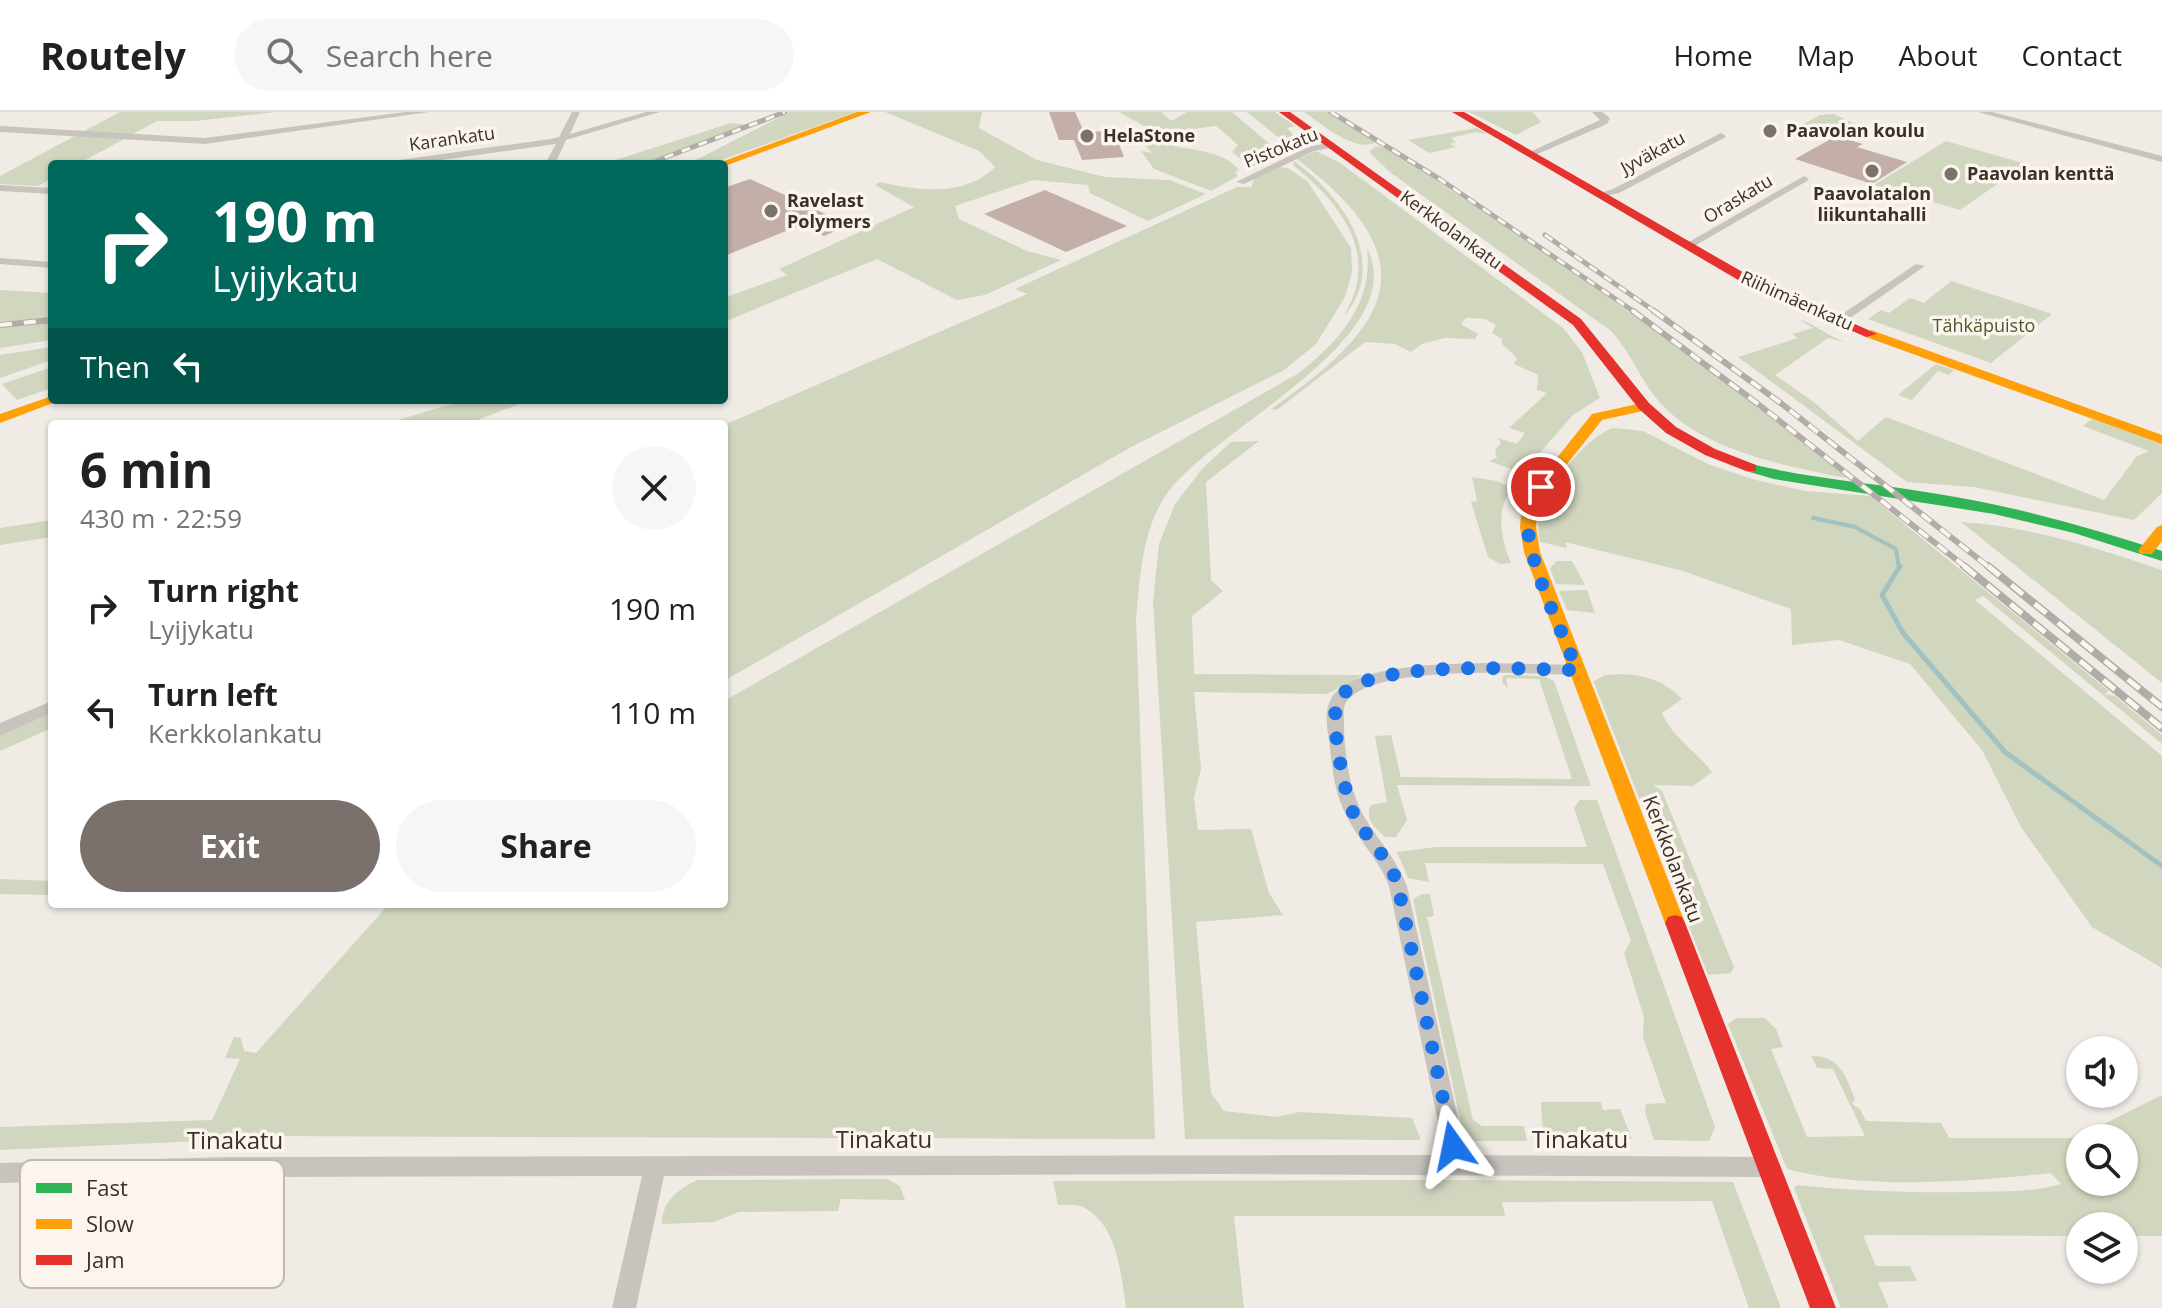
<!DOCTYPE html>
<html lang="en">
<head>
<meta charset="utf-8">
<style>
	body { margin:0; font-family:"Open Sans",sans-serif; background:#f6f6f6; color:#202124; height:100vh; display:flex; flex-direction:column; font-size:30px; white-space:nowrap }
	* { box-sizing:border-box; margin:0 }
	p { font-size:26px; color:#757577 }
	.icon { flex:none; width:44px; height:44px; fill:none; stroke:currentColor; stroke-width:2; stroke-linecap:round; stroke-linejoin:round }
	.map { position:relative; flex:1; overflow:hidden }
	.side { position:absolute; left:48px; top:308px; width:680px; height:488px; display:flex; flex-direction:column; background:#fff; border-radius:8px; box-shadow:0 2px 6px #0004 }
	.side>* { flex:none }
	.top-card { position:absolute; left:48px; top:48px; width:680px; height:244px; border-radius:8px; box-shadow:0 2px 6px #0004; background:#00695c; color:#fff; overflow:hidden }
	.tools { position:absolute; left:2066px; top:924px; display:grid; gap:16px }
	.tools a { display:grid; place-items:center; width:72px; height:72px; border-radius:50%; background:#fff; box-shadow:0 2px 6px #0004; font-size:40px }
	.pin { position:absolute; display:grid; place-items:center; width:68px; height:68px; color:#fff; margin:-34px; border:4px solid #fff; border-radius:50%; box-shadow:0 2px 8px #0007 }
	.me { position:absolute; width:88px; margin:-44px; rotate:348deg; stroke-linejoin:round; filter:drop-shadow(0 0 6px #0008) }
	.turn { display:flex; align-items:center; gap:28px; height:168px; padding:0 32px; font-size:36px }
	.turn .icon { width:104px; height:104px; stroke-width:2.5 }
	.turn b { display:block; font-size:56px; line-height:68px }
	.then { display:flex; align-items:center; height:76px; padding:0 32px; background:#0003; gap:16px; font-size:30px }
	.round { display:grid; place-items:center; flex:none; width:84px; height:84px; border-radius:42px; background:#f6f6f6 }
	.head { display:flex; align-items:center; justify-content:space-between; height:136px; padding:0 32px }
	h1 { font-size:48px; font-weight:700; line-height:60px }
	.action { display:flex; gap:16px; margin-top:auto; padding:16px 32px }
	.action a { flex:1; height:92px; border-radius:48px; background:#7a716c; color:#fff; font-size:32px; font-weight:700; line-height:92px; text-align:center }
	.action a+a { background:#f6f6f6; color:#202124 }
	ul { padding:0; list-style:none }
	li { display:flex; align-items:center; gap:24px; height:104px; padding:0 32px }
	li div { flex:1 }
	li b { display:block; font-size:30px }
	li em { font-style:normal }
	header { display:flex; align-items:center; gap:48px; box-sizing:border-box; height:112px; padding:0 40px; background:#fff; border-bottom:2px solid #e0e0e0 }
	header strong { font-size:38px }
	nav { display:flex; gap:44px; margin-inline-start:auto; font-size:28px }
	.search { width:560px; height:72px; background:#f6f6f6; display:flex; align-items:center; gap:20px; box-sizing:border-box; padding:0 28px; border-radius:44px; color:#757577; font-size:30px }
	.map>svg:first-child { display:block }
</style>
</head>
<body>
<header>
<strong>Routely</strong>
<div class="search"><svg class="icon" aria-label="search" viewBox="0 0 24 24"><circle cx="10" cy="10" r="6"/><path d="M15 15l6 6"/></svg>Search here</div>
<nav><a>Home</a><a>Map</a><a>About</a><a>Contact</a></nav>
</header>
<div class="map">
<svg width="2162" height="1196" viewBox="0 0 2162 1196">
	<rect width="100%" height="100%" fill="#f0ebe5"/>
	<path fill="#d1d6bf" fill-rule="evenodd" d="M120,0h156l-81,9h-38l-79,43h-26v14l-14,8 -38,-2v-8z
		M790,0h66l-146,52h-22z
		M885,0h97l-3,16 58,32 68,17 64,3 37,14 -58,27 -58,-28 -2,-8 -55,-5 -78,26 4,13 68,32 34,9 -76,35 -28,5 -80,-41 -153,63v-24l63,-23 -8,-6 135,-62 -39,-22 5,-3c38,9 85,15 115,-15l-16,-16z
		M1119,0h42l10,9 16,-9h45l52,44 -33,11 -19,-15 6,-7 -22,-19 -32,4 10,9 -39,-2 -11,-6 4,-3z
		M1247,0h28l20,14 -8,2 18,19 -11,3z
		M1304,0h24l48,30c-20,12 -54,-18 -72,-30z
		M1469,0h64l8,10 -25,13z
		M1834,2l23,11 -26,12 -33,-10 22,-12z
		M731,11l17,2 -107,39h-38z
		M1477,16l11,6 -12,-2 -25,6 5,4 -6,2 6,3 -27,6 -21,-13z
		M1159,29c26,12 60,5 80,29l-4,2 3,4 -27,15 -57,-22 -13,-18 11,2 -6,-7z
		M1946,29l80,23 -66,46 -86,-25z
		M1376,34l9,2c161,101 315,211 462,330 -62,-12 -149,-28 -191,-80 -17,-21 -26,-47 -45,-67l-220,-158 -22,-21z
		M1316,39l24,12 223,165 19,24 18,46 -27,17 -51,58 -33,-12 8,-3 -2,-8 6,-7 -3,-5 19,6 8,-11 -16,-5 38,-35 -10,-3 1,-15 -24,-11 3,-6 -15,-14v-5l-10,-6 4,-8 -11,-6 -19,-1 -5,6 17,10 -3,5 -30,-1 -23,6 -11,8 -16,-8 -30,-2 -88,68 -6,-1c121,-84 160,-148 26,-250z
		M1294,49c46,33 97,100 50,155 4,-9 10,-19 12,-29 13,-51 -27,-93 -63,-122z
		M1278,55l10,1 20,14 43,66 1,24 -7,25 -29,47 -32,26 -151,76 -409,235v-256l303,-131 -12,-5 222,-102h14l4,-9z
		M1367,136c47,91 -157,182 -201,247 -24,35 -26,83 -30,124l19,520 -928,-3 -4,4 -223,10v-23l212,-7 28,-61 -15,-1 9,-21 7,1 3,13 12,2 133,-149h335v-203l575,-328c40,-32 75,-70 68,-125z
		M1951,169l101,33 -61,49 -123,-44 13,-9 8,3 21,-15 14,5z
		M0,178l52,3v25l-52,4z
		M1800,208c16,4 27,16 45,22l-17,-4 -53,37 40,28 43,38 28,-24 218,83 33,-44 12,-5 -66,-25 9,-7 70,25v49l-28,27 -160,-33 -67,-5 -169,-125 60,-19 -6,-4 21,-6z
		M52,210v18l-52,8v-21z
		M52,235v13l-52,18v-23z
		M1936,252l18,6 -5,5 -11,-4 -26,29 -14,-5z
		M52,255v21l-35,12 -15,-16z
		M465,288h65l-63,24h-82z
		M1613,316l30,3 67,34 46,15 49,11 65,5 239,195 -5,3 11,2 47,39v9l-179,-148 -8,4 187,156v212l-70,-41 -71,-100 -39,-77 -72,-86 -71,-24 -47,5 -1,-36 -108,-38 -118,-29 2,6 -27,-6c-2,-13 -3,-25 2,-37 9,-23 47,-70 71,-77z
		M1259,329l-53,41 5,98 12,11 -31,25 2,58 170,1 -37,19 -133,-2 7,77 -7,29 4,32 53,-1 18,64 14,22 -87,7 15,171 13,18 53,6 22,-5 113,6 9,22 -236,-1 -32,-537 6,-58 16,-40 28,-36 28,-26z
		M1472,365l25,4 15,7c-17,22 -11,51 -1,75l-11,1 -12,-7 -17,-55 6,-1z
		M52,408v17l-52,8v-17z
		M1961,410c68,4 136,26 201,48v113z
		M1557,449h15l13,24 -29,-1 -6,-16z
		M1587,478l8,23 -28,-3 -8,-19z
		M1506,563l37,1 11,5 37,105 -194,-1 10,35 -11,17h-11c-10,-9 -21,-18 -14,-32l16,-3 -12,-66 16,-1 10,42 171,2 -33,-100 -33,-1 2,10 -6,-6 1,-6z
		M1605,563c29,-3 57,2 77,24l-20,14c10,24 34,38 50,59l-19,14 -40,-1 9,6 72,176 -3,6 -23,2 -113,-290 -1,-4z
		M52,601v15l-52,23v-15z
		M1580,688h17l118,327 -6,14 -55,-1 -9,-28 1,-8 20,-1 -23,-66 1,-20 -20,-64 7,-12 -28,-77 -178,-1 4,19 -21,-4 -11,-26 39,-5h151l-13,-39z
		M0,767l52,2v14l-52,-1z
		M1422,782h8l4,22 -7,1 46,203 9,6h42l3,15h-52l-14,-17 -48,-225z
		M1736,906h29l11,11 7,18 -12,2 36,88 58,-1 -32,-67 -16,-1 -6,-12c30,-1 36,24 44,43l-3,5 8,5 6,12 75,2 8,15h127l86,-43v141h-38v-10h-44v10l-217,-1 13,31h34l7,15 -39,1 11,26h-48l-47,-120 3,-3c57,6 114,8 172,7 31,-1 63,1 92,-8l-10,-11c-80,9 -185,17 -264,-4l-59,-145zM2124,1026v44h-44v-44z
		M1541,990h60l2,8 17,-1 12,30 -83,1 -6,-10z
		M887,1067l13,7 5,14 -64,-1 -3,12 -99,1 -25,10 -52,2c0,-23 16,-34 35,-44z
		M1461,1068l272,2 48,126h-32l-37,-107 -210,1 3,14h-271l10,92h-118c-5,-34 -8,-83 -43,-101 -7,-3 -18,-2 -25,-2l-5,-24z"/>
	<g fill="none" stroke-linecap="round" stroke-linejoin="round">
		<path stroke="#a1c2c1" stroke-width="4" d="M1813,406l42,9 41,22 3,19"/>
		<path stroke="#a1c2c1" stroke-width="5" d="M1900,454l-18,29 21,38 102,119 157,114"/>
	</g>
	<path fill="#c3afa7" d="M1049,0h26l9,20 30,-1 10,26 -42,3 -8,-20h-15z
		M1836,24l27,8 -6,3 50,15 -35,22 -77,-25z
		M750,67l99,46 -25,11 -23,-11 -77,31v-68z
		M1045,78l82,36 -61,26 -82,-38z"/>
	<g fill="none" stroke-linecap="round" stroke-linejoin="round">
		<path fill="#c9c3be" fill-rule="evenodd" d="M405,0h24l-224,32 -205,-12v-6l205,12z
			M572,0h8l-10,22 76,-22h14l-94,28 -11,24h-10l11,-20 -143,20h-25l5,-3 157,-22 9,-2z
			M1592,0h10l8,6 -3,6 -74,32 -8,-2 75,-34z
			M1978,0h14l170,44v6z
			M1721,21l5,3 -2,2 -105,55 -20,5 -5,-3 19,-6z
			M1332,30l3,1v4l-21,4 -70,33 -8,-2 72,-35z
			M1804,64l5,3 -2,2 -116,67 -9,-2z
			M0,73l52,3v6l-52,-3z
			M0,146l52,4v6l-52,-4z
			M1916,152l9,2 -82,57h-8v-4z
			M1488,551l89,2 8,5 -8,5c-41,-1 -221,-13 -233,33 -1,34 3,80 21,110 14,23 32,42 42,68l59,269 301,2 8,3 3,7 -3,7 -8,3 -550,-3 -553,2 -28,132h-24l30,-132 -413,1 -229,6v-20l229,-6 1216,-2 -56,-269c-10,-27 -32,-47 -44,-73 -10,-20 -13,-44 -15,-66 -2,-14 -7,-35 1,-48 20,-36 120,-35 157,-36z
			M52,589v12l-52,23v-13z"/>
		<path fill="#30b455" fill-rule="evenodd" d="M1751,352c62,15 124,19 187,30 76,12 151,33 224,57v10l-88,-28 -80,-19 -220,-35 -28,-8 -2,-3z"/>
		<path fill="#ff9f0a" fill-rule="evenodd" d="M857,0h14l-146,54 -9,-2z
			M1871,218l291,105v9l-296,-107 -1,-3z
			M52,284v4h9l-61,23v-9z
			M1642,291l5,1v6l-45,10 -54,68 -10,18 -2,21 4,25 145,371 -3,6 -7,2 -7,-2 -3,-6 -141,-371 -4,-25 2,-21 14,-22 56,-70z
			M2162,413v16l-10,13h-12l-2,-3 2,-3 17,-21z"/>
		<path fill="#e5322d" fill-rule="evenodd" d="M1279,0h11l291,207 68,84 27,24 39,22 41,16v6h-10l-41,-16 -39,-22 -27,-24 -66,-84z
			M1452,0h12l289,166 124,56 -11,3 -121,-53z
			M1675,803l7,2 3,6 151,385h-26l-145,-385 3,-6z"/>
		<g stroke="#b1aca8" stroke-width="5">
			<path id="rail-far2" d="M1331,0l110,68 195,133
				M648,52l137,-52
				M1545,123l112,78"/>
		</g>
		<g stroke="#b1aca8" stroke-width="6">
			<path id="rail-far1" d="M1633,199l125,93 209,164
				M1654,199l128,93 208,164
				M0,213l52,-5"/>
		</g>
		<g stroke="#b1aca8" stroke-width="8">
			<path id="rail" d="M1964,454l198,162
				M1988,454l174,141"/>
		</g>
		<use href="#rail-far2" stroke="#fbf5ee" stroke-width="3" stroke-dasharray="9" stroke-linecap="butt"/>
		<use href="#rail-far1" stroke="#fbf5ee" stroke-width="4" stroke-dasharray="12" stroke-linecap="butt"/>
		<use href="#rail" stroke="#fbf5ee" stroke-width="5" stroke-dasharray="15" stroke-linecap="butt"/>
	</g>
	<g fill="none" stroke-linecap="round" stroke-linejoin="round">
		<path stroke="#1a73e8" stroke-width="14" stroke-dasharray="0 25.2" d="M1453,1034l-55,-260c-9,-31 -35,-49 -47,-78 -7,-19 -22,-92 -13,-108 25,-43 193,-30 239,-30 -15,-39 -47,-103 -49,-142 -1,-16 5,-28 13,-41"/>
	</g>
	<g fill="#7a716c" stroke="#fbf5ee" stroke-width="3">
		<circle cx="1770" cy="19" r="8"/>
		<circle cx="1087" cy="24" r="8"/>
		<circle cx="1872" cy="59" r="8"/>
		<circle cx="1951" cy="62" r="8"/>
		<circle cx="771" cy="99" r="8"/>
	</g>
	<g text-anchor="middle" stroke-width="7" stroke-linejoin="round" paint-order="stroke">
		<g font-size="18" font-weight="bold" fill="#3b302b" stroke="#fbf5ee" text-anchor="start">
			<text x="1786" y="25">Paavolan koulu</text>
			<text x="1103" y="30">HelaStone</text>
			<text x="1967" y="68">Paavolan kenttä</text>
			<text x="1872" y="88" text-anchor="middle">Paavolatalon<tspan x="1872" dy="21">liikuntahalli</tspan></text>
			<text x="787" y="95">Ravelast<tspan x="787" dy="21">Polymers</tspan></text>
		</g>
		<g font-size="18" fill="#3b302b" stroke="#fbf5ee">
			<text transform="translate(452 27) rotate(-8)" y="6">Karankatu</text>
			<text transform="translate(1281 36) rotate(-22)" y="6">Pistokatu</text>
			<text transform="translate(1653 41) rotate(-28)" y="6">Jyväkatu</text>
			<text transform="translate(1738 87) rotate(-31)" y="6">Oraskatu</text>
			<text transform="translate(1451 118) rotate(36)" y="6">Kerkkolankatu</text>
			<text transform="translate(1797 189) rotate(24)" y="6">Riihimäenkatu</text>
		</g>
		<g font-size="18" fill="#4a5a2e" stroke="#fbf5ee">
			<text x="1984" y="220">Tähkäpuisto</text>
		</g>
		<g font-size="20" fill="#3b302b" stroke="#fbf5ee">
			<text transform="translate(1673 747) rotate(69)" y="7">Kerkkolankatu</text>
		</g>
		<g font-size="24" fill="#3b302b" stroke="#fbf5ee">
			<text x="884" y="1036">Tinakatu</text>
			<text x="1580" y="1036">Tinakatu</text>
			<text x="235" y="1037">Tinakatu</text>
		</g>
	</g>
	<rect x="20" y="1048" width="264" height="128" rx="12" fill="#fbf5ee" stroke="#c1bab4" stroke-width="2"/>
	<rect x="36" y="1071" width="36" height="10" fill="#30b455"/>
	<rect x="36" y="1107" width="36" height="10" fill="#ff9f0a"/>
	<rect x="36" y="1143" width="36" height="10" fill="#e5322d"/>
	<g font-size="22" fill="#3b302b">
		<text x="86" y="1084">Fast</text>
		<text x="86" y="1120">Slow</text>
		<text x="86" y="1156">Jam</text>
	</g>
</svg>
<div class="tools">
<a><svg class="icon" aria-label="sound" viewBox="0 0 24 24"><path d="M4 9h4l5-4v14l-5-4H4zM17 9q2 3 0 6"/></svg></a>
<a><svg class="icon" aria-label="search" viewBox="0 0 24 24"><circle cx="10" cy="10" r="6"/><path d="M15 15l6 6"/></svg></a>
<a><svg class="icon" aria-label="layers" viewBox="0 0 24 24"><path d="M12 4l9 5-9 5-9-5zM3 14l9 5 9-5"/></svg></a>
</div>
<div class="pin" style="left:1541px;top:375px;background:#d93025"><svg class="icon" aria-label="arrive" viewBox="0 0 24 24"><path d="M6 21V4h12l-3 4 3 4H6"/></svg></div>
<svg class="me" style="left:1453px;top:1034px" viewBox="-20 -20 40 40"><path d="M0-17L14 15 0 8-14 15z" fill="#1a73e8" stroke="#fff" stroke-width="4"/></svg>
<div class="top-card">
<div class="turn"><svg class="icon" aria-label="right" viewBox="0 0 24 24"><path d="M7 20v-9h11M14 6l5 5-5 5"/></svg><div><b>190 m</b>Lyijykatu</div></div>
<div class="then">Then<svg class="icon" aria-label="left" viewBox="0 0 24 24"><path d="M17 20v-9H6M10 6l-5 5 5 5"/></svg></div>
</div>
<section class="side">
<div class="head"><div><h1>6 min</h1><p>430 m · 22:59</p></div><a class="round"><svg class="icon" aria-label="close" viewBox="0 0 24 24"><path d="M6 6l12 12M18 6L6 18"/></svg></a></div>
<ul>
<li><svg class="icon" aria-label="right" viewBox="0 0 24 24"><path d="M7 20v-9h11M14 6l5 5-5 5"/></svg><div><b>Turn right</b><p>Lyijykatu</p></div><em>190 m</em></li>
<li><svg class="icon" aria-label="left" viewBox="0 0 24 24"><path d="M17 20v-9H6M10 6l-5 5 5 5"/></svg><div><b>Turn left</b><p>Kerkkolankatu</p></div><em>110 m</em></li>
</ul>
<div class="action"><a>Exit</a><a>Share</a></div>
</section>
</div>
</body>
</html>
